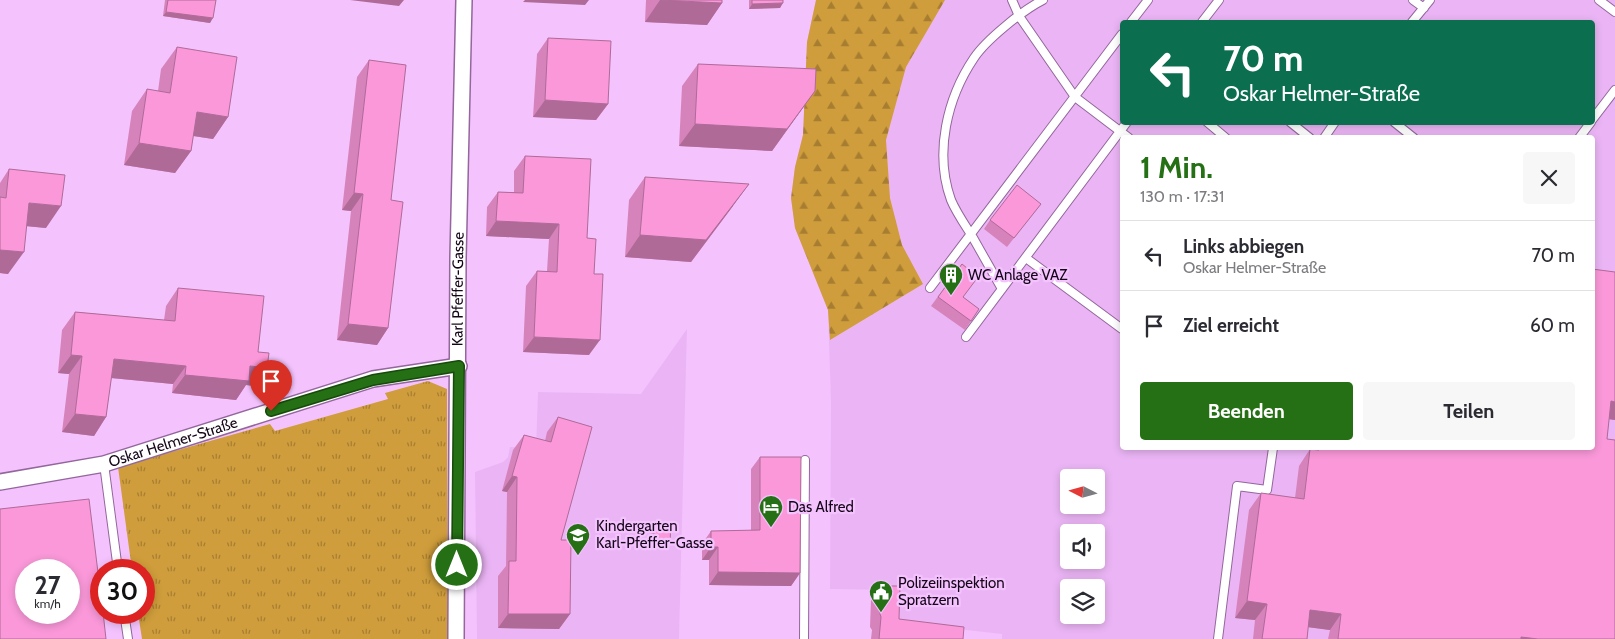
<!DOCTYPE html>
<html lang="de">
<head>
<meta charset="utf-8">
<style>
	body { margin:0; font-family:Cabin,sans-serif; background:#f7f7f7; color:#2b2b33; height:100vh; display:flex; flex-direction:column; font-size:19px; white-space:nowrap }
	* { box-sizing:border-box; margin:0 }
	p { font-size:16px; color:#7c7c81 }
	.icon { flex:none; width:28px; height:28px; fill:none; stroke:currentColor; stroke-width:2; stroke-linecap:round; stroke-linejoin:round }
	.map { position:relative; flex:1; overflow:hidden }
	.panel { position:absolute; left:1120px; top:135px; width:475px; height:315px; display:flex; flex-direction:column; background:#fff; border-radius:5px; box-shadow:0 2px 8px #0003 }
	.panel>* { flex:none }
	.banner { position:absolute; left:1120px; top:20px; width:475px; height:105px; border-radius:5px; box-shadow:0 2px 8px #0003; background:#0b6e4f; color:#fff; overflow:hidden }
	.needle { width:32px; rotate:276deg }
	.fabs { position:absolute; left:1060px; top:469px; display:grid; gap:10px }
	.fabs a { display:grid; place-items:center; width:45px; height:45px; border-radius:5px; background:#fff; box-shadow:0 2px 8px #0003; font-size:25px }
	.speed { position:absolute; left:15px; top:559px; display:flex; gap:10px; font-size:25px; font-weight:700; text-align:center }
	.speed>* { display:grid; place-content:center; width:65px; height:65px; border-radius:50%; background:#fff; box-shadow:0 2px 8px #0003; line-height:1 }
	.speed small { font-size:12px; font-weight:400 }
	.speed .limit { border:8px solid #d22; background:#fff; color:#111 }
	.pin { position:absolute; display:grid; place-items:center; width:42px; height:42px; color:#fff; margin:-51px -21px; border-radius:50% 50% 50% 0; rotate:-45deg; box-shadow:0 0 5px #0007 }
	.pin .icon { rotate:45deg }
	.me { position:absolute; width:55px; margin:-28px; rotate:0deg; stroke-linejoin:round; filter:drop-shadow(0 0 4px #0008) }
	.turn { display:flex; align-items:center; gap:18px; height:105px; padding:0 20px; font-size:22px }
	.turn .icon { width:65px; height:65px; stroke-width:2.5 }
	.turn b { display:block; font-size:35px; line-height:42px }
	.round { display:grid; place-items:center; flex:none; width:52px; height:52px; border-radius:5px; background:#f7f7f7 }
	.headline { display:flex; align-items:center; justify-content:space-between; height:85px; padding:0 20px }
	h1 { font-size:30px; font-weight:800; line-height:38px; color:#257014 }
	.cta { display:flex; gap:10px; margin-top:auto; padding:10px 20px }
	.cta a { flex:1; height:58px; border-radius:5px; background:#257014; color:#fff; font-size:20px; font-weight:800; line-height:58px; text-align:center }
	.cta a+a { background:#f7f7f7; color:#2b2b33 }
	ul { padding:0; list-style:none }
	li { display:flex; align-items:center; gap:15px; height:70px; padding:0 20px; border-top:1px solid #e1e1e2 }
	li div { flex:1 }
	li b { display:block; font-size:19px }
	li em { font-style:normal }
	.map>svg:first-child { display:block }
</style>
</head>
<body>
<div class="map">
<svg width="1615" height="639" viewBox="0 0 1615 639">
	<defs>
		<pattern id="grass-tufts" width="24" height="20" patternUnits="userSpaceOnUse" patternTransform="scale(1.25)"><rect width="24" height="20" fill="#cf9d3b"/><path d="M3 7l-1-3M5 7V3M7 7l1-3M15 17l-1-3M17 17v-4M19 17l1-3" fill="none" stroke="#a77e31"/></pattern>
		<pattern id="forest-firs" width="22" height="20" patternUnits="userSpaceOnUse" patternTransform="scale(1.25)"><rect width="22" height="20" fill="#cf9d3b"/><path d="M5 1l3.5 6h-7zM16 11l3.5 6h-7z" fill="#a77e31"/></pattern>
	</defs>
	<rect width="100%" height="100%" fill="#f4c3fe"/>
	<path fill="#ebb5f5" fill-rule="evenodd" d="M816,0h799v639h-613v-5l-45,-5 -67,3 1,-42 -61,-1 1,-186 -3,-93 -33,-82 -4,-30 4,-31 8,-32 4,-93zM1122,22h470v100h-470zM1122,138h470v310h-470zM1069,478h27v27h-27zM1069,532h27v28h-27zM1069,588h27v27h-27z
		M687,329l-8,310h-202l-2,-167 28,-10 5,-5 2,-10 26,1 2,-56 103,2z"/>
	<path fill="url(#grass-tufts)" d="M428,381l19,8 1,250h-306l-4,-26 6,-1v-42h-12l-14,-103 152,-43 5,7 113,-32 -3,-6z"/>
	<path fill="url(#forest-firs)" d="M816,0h129l-39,67 -20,73 4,58 12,47 21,39 -93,56 -2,-30 -33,-82 -4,-30 4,-31 8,-32 4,-93z"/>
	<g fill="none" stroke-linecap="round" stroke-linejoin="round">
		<g stroke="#93669c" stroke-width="10">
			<path id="lane" d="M1012,0l7,16 56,81 54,41
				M1413,0l11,8
				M1599,0l16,12
				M1131,22l17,-22
				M1202,22l17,-22
				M1412,22l18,-22
				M1592,120l23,-30
				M1207,122l19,16
				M1290,122l20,16
				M1394,122l20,16
				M1324,138l11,-16
				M1579,138l12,-16
				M1026,258l96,71
				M930,288l192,-254
				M1002,289c-10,-18 -20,-35 -30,-53 -7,-11 -16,-24 -21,-36 -17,-47 -4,-102 23,-142 12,-18 49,-48 69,-58
				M966,337l161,-215
				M104,464l14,106
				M124,612l4,27
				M804,639l1,-179
				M1218,639l19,-153 30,4 6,-42"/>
		</g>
		<g stroke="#93669c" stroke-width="18">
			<g id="street">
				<path id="s1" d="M0,482l104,-18 269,-85 86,-13"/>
				<path id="s2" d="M456,639l2,-381 6,-258"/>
			</g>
		</g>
		<use href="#lane" stroke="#fff" stroke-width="8"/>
		<use href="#street" stroke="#fff" stroke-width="15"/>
	</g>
	<path fill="#d783bb" d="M165,0h51l-6,23 -47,-7z
		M646,0h76v3l-15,22 -62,-3z
		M749,0h34l-3,8 -31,1z
		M548,38l60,66 -12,16 -63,-3 4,-63z
		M177,47l51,70 -15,22 -20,-3 -2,15 -16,22 -51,-8 8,-54 15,-22 11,2 3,-22z
		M369,60l22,140 -3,128 -11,17 -40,-5 14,-129 -9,-1 15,-133z
		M698,64l117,27 -43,60 -93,-5 3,-60z
		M525,156l62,82 2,117 -66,-3 3,-66 11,-15h10l2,-32 -63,-3 1,-29 11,-15h16v-21z
		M9,169l37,59 -19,-2 -19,48 -8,-1v-90z
		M645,177l88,29 -42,56 -66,-5 4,-57z
		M1041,204l-34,43 -23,-18 6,-9z
		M962,264l1,33 16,12 -14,21 -34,-24z
		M1615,272v148l-6,-1 -2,20 8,200h-287l2,-9 -22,-3 -1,12h-54l2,-19 -20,-2 14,-108 12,-17 34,5 4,-32 11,-17 2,1 1,-2h279z
		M178,288l80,64 9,16 -12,18 -9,-1 -10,15 -64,-7 1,-9 -62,-6 -5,39 -12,19 -32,-4 7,-58 -11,-1 4,-43 13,-18 89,8 2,-14z
		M558,417l3,123 9,74 -11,15 -61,-1v-52l8,-10 1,-74 -5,-1 11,-41 11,-15 21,6 2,-9z
		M760,457l40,116 -9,13 -82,-1v-25h-7v-16l9,-13h40v-62z
		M654,524l16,19 -3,4h-17l1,-19z
		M880,586l19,33 64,20h-92l1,-9 -2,-3 1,-28z"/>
	<path fill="#af6a98" d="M350,0h54l-5,6z
		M525,0h64l-4,5 -62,-3z
		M660,0l62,3 -15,22 -62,-3z
		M783,3l-3,5 -31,1 3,-5z
		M166,12l47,6 -3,5 -47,-7z
		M815,91l-43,60 -93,-5 16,-22z
		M545,100l63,4 -12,16 -63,-3z
		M197,112l31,5 -15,22 -32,-5z
		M139,143l52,8 -16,22 -51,-8z
		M749,184l-16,22 -42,56 -66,-5 15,-22z
		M354,193l9,1 -12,17 -9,-1z
		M29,203l32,3 -15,22 -32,-3z
		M496,221l63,3 -10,15 -63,-3z
		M0,250l24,2 -16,22 -8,-1z
		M348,324l40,4 -11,17 -40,-5z
		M534,337l66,3 -11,15 -66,-3z
		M71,355l11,1 -13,18 -11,-1z
		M114,359l72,7 -13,18 -72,-7z
		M250,366l17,2 -12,18 -9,-1 -10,15 -64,-7 13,-18z
		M1611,401l4,1v18l-15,-2z
		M75,414l31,3 -12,19 -32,-4z
		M512,476l5,1 -10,15 -5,-1z
		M654,542l16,1 -3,4h-17z
		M711,547h7l-9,13h-7z
		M718,572l82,1 -9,13 -82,-1z
		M1247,601l20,3 -12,16 -20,-2z
		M1310,610l31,4 -11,16 -31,-4z
		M508,614h62l-11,15 -61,-1z
		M1521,637l17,2h-18z"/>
	<path fill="#fa98d9" stroke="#af6a98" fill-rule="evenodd" d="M168,0h48l-3,18 -47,-6z
		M660,0h62v3z
		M752,0h31v3l-31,1z
		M548,38l63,3 -3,63 -63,-4z
		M177,47l60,10 -9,60 -31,-5 -6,39 -52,-8 8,-54 23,4z
		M369,60l37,5 -15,135 12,2 -15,126 -40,-4 15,-130 -9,-1z
		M698,64l118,5 -1,22 -28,38 -92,-5z
		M525,156l66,3 -4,79 9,1 -2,35h9l-3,66 -66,-3 3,-66 20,1 2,-48 -63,-3 2,-29 25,1z
		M9,169l56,6 -4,31 -32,-3 -5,49 -24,-2v-53l6,1z
		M645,177l104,7 -43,56 -66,-5z
		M1017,185l24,19 -27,34 -24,-18z
		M962,264l16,13 -15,20 16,12 -8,12 -33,-24z
		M1592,269l23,3v130l-4,-1 -4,38 8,1v199h-77l-17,-2v2h-183l3,-25 -31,-4 -3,29h-45l5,-35 -20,-3 14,-108 43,6 6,-50 9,1v-2h273z
		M178,288l86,8 -6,56 11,1 -2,15 -17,-2 -1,15 -64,-6 1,-9 -72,-7 -8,58 -31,-3 7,-58 -11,-1 4,-43 100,9z
		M558,417l34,10 -31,113h10l-1,74h-62l1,-53h7l1,-84 -5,-1 12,-41 27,7z
		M760,457h41l-1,116 -82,-1v-25h-7v-16l49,-1z
		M89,499l12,98v15h2l3,27h-106v-130zM26,570h43v42h-43z
		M671,523l-1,20 -16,-1v-18z
		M880,586h20l-1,33 65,8 -1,12h-84l2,-22 -1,-3z"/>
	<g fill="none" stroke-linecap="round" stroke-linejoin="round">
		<g stroke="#18490d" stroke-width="12">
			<path id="route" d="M271,411l102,-31 86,-14 -2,199"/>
		</g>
		<use href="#route" stroke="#257014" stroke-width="9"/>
	</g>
	<defs>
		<g id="building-pin" transform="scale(1.25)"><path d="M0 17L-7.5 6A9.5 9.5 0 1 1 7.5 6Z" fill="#257014" stroke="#f4c3fe"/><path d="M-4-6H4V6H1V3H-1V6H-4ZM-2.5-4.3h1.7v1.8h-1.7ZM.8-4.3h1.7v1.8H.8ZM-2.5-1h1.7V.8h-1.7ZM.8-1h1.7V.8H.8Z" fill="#fff"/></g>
		<g id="hotel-pin" transform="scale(1.25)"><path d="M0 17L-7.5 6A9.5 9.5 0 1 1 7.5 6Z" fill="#257014" stroke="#f4c3fe"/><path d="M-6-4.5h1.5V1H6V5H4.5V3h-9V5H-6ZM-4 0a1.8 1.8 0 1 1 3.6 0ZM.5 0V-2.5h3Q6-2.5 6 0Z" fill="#fff"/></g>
		<g id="school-pin" transform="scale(1.25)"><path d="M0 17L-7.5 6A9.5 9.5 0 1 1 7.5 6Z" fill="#257014" stroke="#f4c3fe"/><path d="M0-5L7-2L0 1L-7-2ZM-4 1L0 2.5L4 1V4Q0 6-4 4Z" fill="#fff"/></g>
		<g id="civic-pin" transform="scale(1.25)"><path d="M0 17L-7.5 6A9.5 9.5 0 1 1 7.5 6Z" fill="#257014" stroke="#f4c3fe"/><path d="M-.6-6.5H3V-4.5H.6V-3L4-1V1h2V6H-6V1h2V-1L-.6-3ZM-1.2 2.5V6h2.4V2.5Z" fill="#fff"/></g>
	</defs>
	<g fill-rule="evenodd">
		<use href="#building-pin" x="951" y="275"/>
		<use href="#hotel-pin" x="771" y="507"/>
		<use href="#school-pin" x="578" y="535"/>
		<use href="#civic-pin" x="881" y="592"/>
	</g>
	<g text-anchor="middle" stroke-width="4.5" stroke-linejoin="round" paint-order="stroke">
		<g font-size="15" fill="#140518" stroke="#f4c3fe" text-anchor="start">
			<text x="968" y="280">WC Anlage VAZ</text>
			<text x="788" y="512">Das Alfred</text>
			<text x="596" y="531">Kindergarten<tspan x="596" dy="17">Karl-Pfeffer-Gasse</tspan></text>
			<text x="898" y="588">Polizeiinspektion<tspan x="898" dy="17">Spratzern</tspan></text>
		</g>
		<g font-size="15" fill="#140518" stroke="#f4c3fe">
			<text dy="5" stroke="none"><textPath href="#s2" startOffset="350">Karl Pfeffer-Gasse</textPath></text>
			<text dy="5" stroke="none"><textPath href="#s1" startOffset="178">Oskar Helmer-Straße</textPath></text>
		</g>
	</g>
</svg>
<div class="fabs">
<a><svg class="needle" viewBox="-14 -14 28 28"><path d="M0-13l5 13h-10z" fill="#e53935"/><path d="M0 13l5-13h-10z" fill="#7c7c81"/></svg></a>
<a><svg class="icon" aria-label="sound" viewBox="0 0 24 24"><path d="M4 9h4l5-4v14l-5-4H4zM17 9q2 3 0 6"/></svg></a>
<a><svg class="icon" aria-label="layers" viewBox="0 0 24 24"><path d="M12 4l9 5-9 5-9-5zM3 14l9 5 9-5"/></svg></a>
</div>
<div class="speed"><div>27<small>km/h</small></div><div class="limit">30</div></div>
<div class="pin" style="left:271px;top:411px;background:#d93025"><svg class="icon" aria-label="arrive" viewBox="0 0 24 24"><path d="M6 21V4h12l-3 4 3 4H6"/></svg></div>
<svg class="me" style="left:457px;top:565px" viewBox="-20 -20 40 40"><circle r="17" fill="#257014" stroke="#fff" stroke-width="3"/><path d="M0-11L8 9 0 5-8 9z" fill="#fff"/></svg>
<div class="banner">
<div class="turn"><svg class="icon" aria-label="left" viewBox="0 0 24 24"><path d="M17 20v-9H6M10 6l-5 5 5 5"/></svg><div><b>70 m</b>Oskar Helmer-Straße</div></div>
</div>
<section class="panel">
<div class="headline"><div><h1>1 Min.</h1><p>130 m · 17:31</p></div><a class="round"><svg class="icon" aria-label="close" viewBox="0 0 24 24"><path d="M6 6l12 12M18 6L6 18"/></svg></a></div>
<ul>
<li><svg class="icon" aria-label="left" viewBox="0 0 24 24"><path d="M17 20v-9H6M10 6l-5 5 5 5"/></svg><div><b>Links abbiegen</b><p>Oskar Helmer-Straße</p></div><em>70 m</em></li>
<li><svg class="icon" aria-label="arrive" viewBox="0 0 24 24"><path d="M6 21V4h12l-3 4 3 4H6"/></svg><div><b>Ziel erreicht</b></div><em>60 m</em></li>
</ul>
<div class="cta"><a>Beenden</a><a>Teilen</a></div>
</section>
</div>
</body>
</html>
